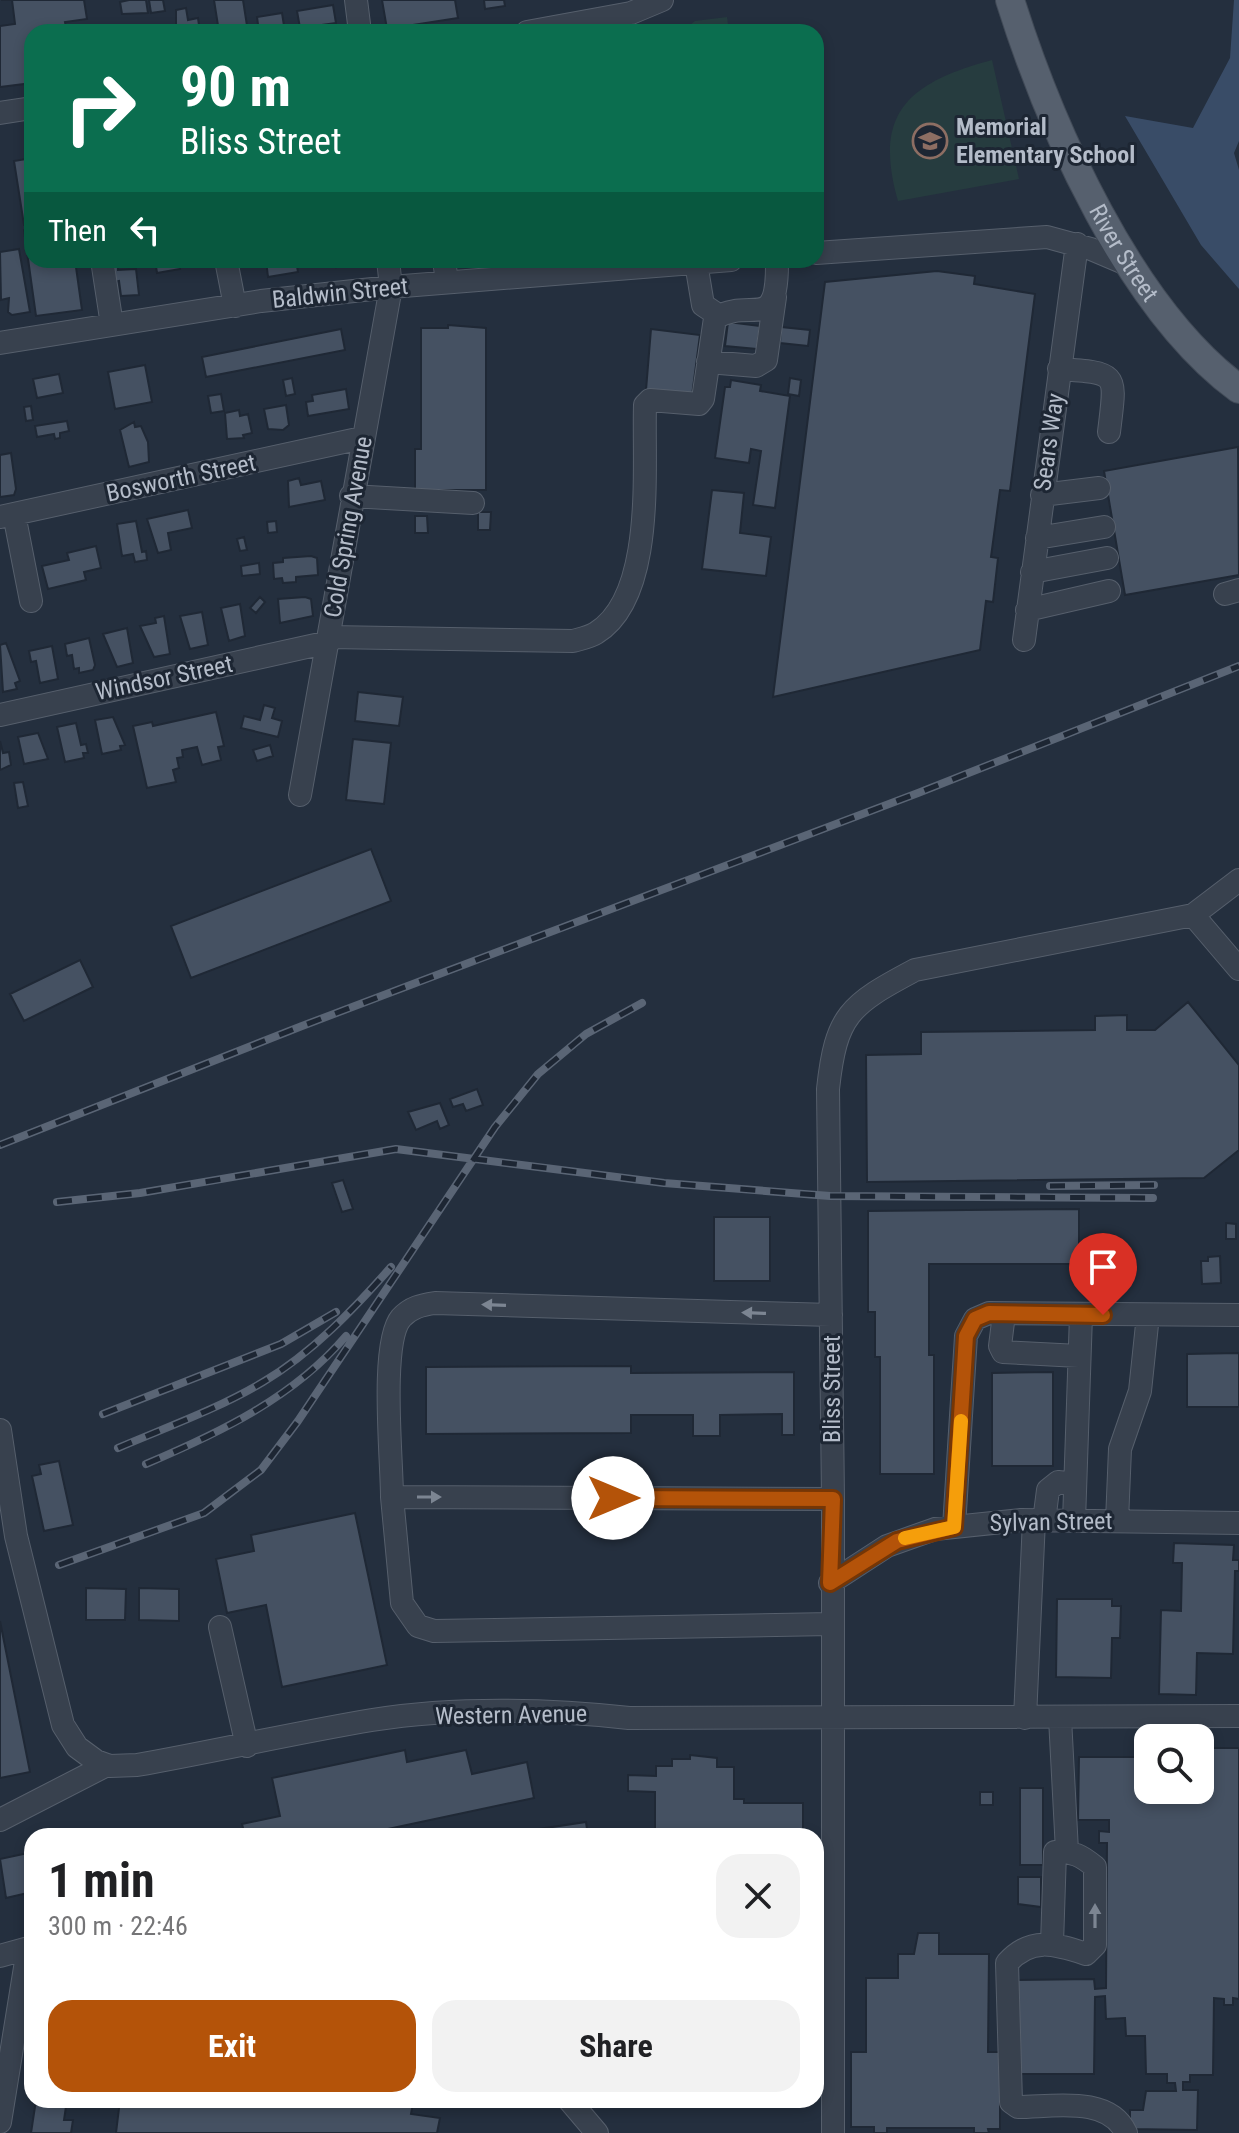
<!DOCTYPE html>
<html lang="en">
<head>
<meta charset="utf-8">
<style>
	body { margin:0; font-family:"Roboto Condensed",sans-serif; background:#f2f2f2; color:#202124; height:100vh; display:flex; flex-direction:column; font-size:30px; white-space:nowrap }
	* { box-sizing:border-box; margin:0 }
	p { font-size:26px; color:#757577 }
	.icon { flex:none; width:44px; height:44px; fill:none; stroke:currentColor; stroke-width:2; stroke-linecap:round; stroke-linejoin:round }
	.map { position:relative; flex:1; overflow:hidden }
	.panel { position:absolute; left:24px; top:1828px; width:800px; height:280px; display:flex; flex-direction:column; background:#fff; border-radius:24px; box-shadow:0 4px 12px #0003 }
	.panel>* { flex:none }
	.banner { position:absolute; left:24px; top:24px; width:800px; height:244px; border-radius:24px; box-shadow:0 4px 12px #0003; background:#0b6e4f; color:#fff; overflow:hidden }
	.tools { position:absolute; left:1134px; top:1724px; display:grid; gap:16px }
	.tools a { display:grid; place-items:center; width:80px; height:80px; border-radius:16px; background:#fff; box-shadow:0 4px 12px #0003; font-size:40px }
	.pin { position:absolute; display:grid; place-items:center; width:68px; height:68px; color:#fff; margin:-82px -34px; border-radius:50% 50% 50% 0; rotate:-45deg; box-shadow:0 0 8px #0007 }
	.pin .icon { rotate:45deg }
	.me { position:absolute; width:88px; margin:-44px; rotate:90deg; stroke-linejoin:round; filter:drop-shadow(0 0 6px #0008) }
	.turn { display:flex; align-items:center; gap:28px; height:168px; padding:0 24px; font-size:36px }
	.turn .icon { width:104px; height:104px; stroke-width:2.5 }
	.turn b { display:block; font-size:56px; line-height:68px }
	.then { display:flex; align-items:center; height:76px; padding:0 24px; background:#0003; gap:16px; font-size:30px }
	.round { display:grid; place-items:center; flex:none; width:84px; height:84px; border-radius:24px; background:#f2f2f2 }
	.summary { display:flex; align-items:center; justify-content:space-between; height:136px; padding:0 24px }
	h1 { font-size:48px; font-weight:700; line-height:60px }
	.cta { display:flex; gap:16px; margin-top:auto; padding:16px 24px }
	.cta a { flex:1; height:92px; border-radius:24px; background:#b45309; color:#fff; font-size:32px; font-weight:700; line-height:92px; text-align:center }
	.cta a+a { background:#f2f2f2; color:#202124 }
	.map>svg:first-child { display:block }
</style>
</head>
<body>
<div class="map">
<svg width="1239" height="2133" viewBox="0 0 1239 2133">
	<rect width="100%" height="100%" fill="#242f3e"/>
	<path fill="#263c3f" d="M727,17l2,15h-48l14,-11z
		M992,60l27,119 -121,22c-26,-90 13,-119 94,-141z"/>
	<path fill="#394c67" d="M1234,0h5v141l-5,12 5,17v119l-38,-44 -76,-129 68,12 37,-70z"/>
	<path fill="#455162" stroke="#1f2835" stroke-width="2" d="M1,0h83l3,19 -22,3 2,10h-35v51l-32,4v-61l15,-2 -3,-24z
		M129,0h17l2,13 -26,1 -2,-12z
		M149,0h14l2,11 -14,2z
		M214,0h29l5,32h-29z
		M382,0h73l3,18 -71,11z
		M484,0h20l1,6 -20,3z
		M333,5l3,18 -36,5 -3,-17z
		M186,8l2,12 10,-2 2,14h-20l-1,-6h-3v-16z
		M282,13l3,19h-26l-2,-15z
		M32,158v66l-8,1 -10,-64z
		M32,229v31h43l7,50 -46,6 -12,-86z
		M19,249l11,63 -18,3 -4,-3 1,-14 -8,2 -1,-48z
		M155,260h23l2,9 -23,4z
		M266,260h30l2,12 -30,5z
		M335,260h23v4l-22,3z
		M118,265v5l18,-1 3,26 -18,1 -2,-15 -5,1 -1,-16z
		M937,271l38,5 -1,8 61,10 -25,197 -10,-1 -9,67 7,1 -5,44 -7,-1 -6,49 -207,47 52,-415z
		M728,322l32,4 -3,23 -32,-3z
		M448,325l38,3v162h-71v-41h6v-121h27z
		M781,327l29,3 -2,16 -28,-3z
		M341,329l4,21 -139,27 -4,-20z
		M651,329l49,6 -8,61 -46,-6z
		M145,365l7,37 -37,7 -7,-37z
		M59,374l4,19 -26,5 -4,-19z
		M292,378l3,16 -9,2 -3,-16z
		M790,378l11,2 -2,16 -11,-2z
		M731,380l30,5 -1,6 30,5 -15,112 -22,-3 8,-54 -10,-2 -2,14 -34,-5 10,-71h5z
		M346,389l3,20 -41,7 -2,-14 7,-1 -1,-6z
		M221,394l3,17 -13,2 -3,-17z
		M286,405l3,20 -6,5 -15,-1 -4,-20z
		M31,406l2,14 -7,1 -2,-14z
		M239,410l1,6 8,-2 4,19 -9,2 1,3 -17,1 -2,-26z
		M67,421l2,10 -9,2v5l-5,1 -1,-5 -17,3 -2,-11z
		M134,422l1,5 6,-1 7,16 1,20 -20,5 -9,-37z
		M1238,447l1,128 -114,20 -21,-124z
		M11,453l5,36 -2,6 -14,2v-42z
		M299,478l2,7 20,-4 4,19 -36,7 -1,-26z
		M712,490l32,3 -4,40 31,4 -5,39 -64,-7z
		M188,510l4,18 -24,5 3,17 -13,3 -11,-34z
		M478,512h13l-1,18h-12z
		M415,516h12l1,17h-13z
		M136,521l6,31 4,-1 1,9 -12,2 -2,-8 -11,2 -5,-32z
		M276,521l1,11 -9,1 -1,-11z
		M244,537l3,13 -7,1 -3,-12z
		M96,546l5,22 -17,4 2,8 -38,9 -6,-23 27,-6 -2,-7z
		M311,556l6,2 1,17 -22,2v5l-13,1 -1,-5 -8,1 -1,-16 10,-1v-4z
		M259,563l1,11 -18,2 -1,-10z
		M260,597l5,5 -9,11 -6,-5z
		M305,597l6,2 2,17 -33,7 -2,-24z
		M240,604l5,32 -16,5 -8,-33z
		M202,612l6,33 -18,4 -10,-33z
		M164,616l6,38 -16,3 -14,-31 16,-3 -1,-5z
		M127,628l6,35 -16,4 -14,-33z
		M89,638l6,27 -2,5 -14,3v-5l-5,1 -2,-14 -5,1 -2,-12z
		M6,643l14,38 -5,2 2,6 -14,3 -3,-47z
		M52,646l6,33 -18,4 -4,-22 -5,1 -2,-11z
		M358,692l45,5 -4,29 -44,-5z
		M264,705l11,3 -3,10 10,3 -4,16 -37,-9 3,-12 16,4z
		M216,712l8,34 -6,1 3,13 -19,5 -5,-18 -15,3 1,7 -6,1 2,10 -6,2 3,12 -29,6 -14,-62 19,-4 1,4z
		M113,717l12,28 -5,1 1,4 -19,4 -7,-34z
		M76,723l5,22 5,-1 2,9h-5l1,5 -19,4 -8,-35z
		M38,733l10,26 -24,5 -6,-27z
		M353,739l38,4 -7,61 -38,-4z
		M0,741l3,12 6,-1 2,13 -11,5z
		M270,745l3,11 -16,5 -4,-11z
		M23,782l5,24 -10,2 -4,-25z
		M371,849l20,52 -200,77 -20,-52z
		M80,960l13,27 -69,34 -14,-27z
		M1188,1002l51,63v85l-35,28 -337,4 -1,-127 55,-1v-22l174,-2v-14l32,-1v15h28z
		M477,1089l6,16 -17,6 -3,-7 -10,3 -3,-8z
		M440,1103l9,22 -9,4 -3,-8 -21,9 -8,-18z
		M343,1180l10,29 -11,3 -10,-29z
		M1079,1209v55h-150v91h5v119h-54v-117h-5v-45h-7v-101z
		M714,1217h56v64h-56z
		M1226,1223l10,1v15h-10z
		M1220,1256l1,27 -19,1 -1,-23h7v-4z
		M1239,1353v54h-52v-53z
		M631,1366v7l163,-1v63h-12v-21l-62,1v21h-27v-21h-62v18l-205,1v-67z
		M1053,1372v94h-61v-93z
		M59,1461l14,64 -29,6 -12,-55 9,-2 -2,-9z
		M355,1513l32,152 -105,22 -16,-82 -39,8 -11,-54 38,-8 -3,-16z
		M1174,1543l60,2 -1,15h6v11h-4l-2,83 -36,-1 -1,42 -37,-1 2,-84 20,1 1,-48h-9z
		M86,1588l40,1 -1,31h-39z
		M139,1588l40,1v32l-40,-1z
		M1057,1599h55v7h9l-1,32h-8l-1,40 -55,-1z
		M0,1621l30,151 -30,6z
		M1147,1748l1,42h52v-42h39v251l-6,-1v7h-9v-6l-10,-1 -1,77h-23v7h-7v8h15l-1,40 -67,-1v-19h13l3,-19h30l-1,-8h-8v-9h-21l-1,-38h-19l-1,-18 -19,1 -1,-23 -10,1 -1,77h-77v-94l77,-1 1,10 11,-1 1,-145h-8v-12l10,1v-12h-31l1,-63h67z
		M405,1750l2,12 59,-12 6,24 55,-12 7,36 -179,38h-110l-3,-12 38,-8 -8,-38z
		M690,1755l27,3v9h17v32h10v4h59v33h-148v-44l-27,-1v-16l28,1v-10h16v-7h18z
		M1020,1788h23v77h-23z
		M980,1792h13v13h-13z
		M586,1822l2,14h-96z
		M28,1853l4,39 -26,6 -6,-39z
		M1018,1877h23v30l-23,-3z
		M918,1933h21v21h50l-1,98h12v77h-12l1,4h-15v-5h-87v5h-13v-6h-23v-75h15v-74h32v-24h16z
		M36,2100h31l-3,20h9l-2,13h-40z
		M120,2100h314l-1,6 -20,-3 -2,11 29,4 -3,15h-321z"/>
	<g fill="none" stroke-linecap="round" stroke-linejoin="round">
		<g stroke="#565f6c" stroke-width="24">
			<path id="minor" d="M356,0l4,32
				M527,32l104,-19 31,-13
				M0,113l32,-5
				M816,253l231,-16 44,12 40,17
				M102,260l10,65
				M226,260l9,46
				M444,260l3,22
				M696,263l7,42 15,10
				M0,343l261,-42 130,-14 340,-27
				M708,362l48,4 10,-6 9,-63
				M1059,369c61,4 57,4 50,63
				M1042,495l57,-7
				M351,496l122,7
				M14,514l17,87
				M0,517l362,-79
				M1037,538l67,-11
				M1032,572l75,-14
				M1225,594l14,-4
				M1027,610l82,-19
				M330,637l243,4c7,-2 17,-4 23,-8 60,-37 47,-166 49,-228l5,-5 49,4 4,-5 12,-81c38,-22 63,18 62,-58
				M1024,640l53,-396
				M0,715l329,-73
				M300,795l91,-508 -3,-27
				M1193,915l46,54
				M1004,1314l-4,32 3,6 76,4
				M831,1315l-396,-12c-13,2 -24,4 -34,15 -21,25 -9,142 -9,179l441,2
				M0,1430l16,106 47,189 14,22 19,14 14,5 27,-1c79,-14 157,-32 235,-45 82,-13 176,-11 257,-2l610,-2
				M392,1497l10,106 16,23 16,5 397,-7
				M1044,1521l4,-31 10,-8 17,2
				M1074,1521l7,-206
				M1117,1521l3,-72 20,-58 8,-76
				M954,1527l12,-191 9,-17 14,-6 250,2
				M830,1583l57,-37 48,-17 86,-9 218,3
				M220,1627l27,119
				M1025,1718l9,-198
				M1060,1718l7,133
				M0,1820l107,-55
				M1052,1944l3,-92c18,-1 27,4 40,15v78l-9,9c-31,-10 -55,-18 -79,9l4,139 7,5c34,0 91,-12 108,26
				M0,1956l32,-9
				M569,2100l28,33
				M0,2122l28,-173
				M833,2133v-634l-5,-410c8,-74 21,-84 87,-119l278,-55 46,-35"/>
		</g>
		<g stroke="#414a57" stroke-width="30">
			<g id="major">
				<path id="s1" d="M1010,0c40,127 120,309 229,389"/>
			</g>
		</g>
		<use href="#minor" stroke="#38414e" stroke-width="22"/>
		<use href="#major" stroke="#56606e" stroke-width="28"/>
		<g stroke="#5a6575" stroke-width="8">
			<path id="rail" d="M0,1145l302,-119 616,-233 321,-127
				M1050,1186l104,-1
				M57,1202l83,-9 256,-44 268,34 166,13 323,2
				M103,1414l178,-70 55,-32
				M118,1448c49,-21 100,-39 145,-66 49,-29 91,-73 128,-115
				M146,1464c73,-31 147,-66 200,-128
				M59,1565l145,-52 57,-43 37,-49 197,-294 43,-53 48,-40 56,-31"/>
		</g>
		<use href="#rail" stroke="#1d2633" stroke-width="5" stroke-dasharray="15" stroke-linecap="butt"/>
	</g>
	<defs><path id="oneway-solid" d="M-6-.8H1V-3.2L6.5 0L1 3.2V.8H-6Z" transform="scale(2)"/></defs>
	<g fill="#7c8592">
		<use href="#oneway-solid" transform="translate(494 1305) rotate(-178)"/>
		<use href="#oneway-solid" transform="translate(754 1313) rotate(-178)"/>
		<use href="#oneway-solid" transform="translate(429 1497)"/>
		<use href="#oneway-solid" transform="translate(1095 1916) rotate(-90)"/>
	</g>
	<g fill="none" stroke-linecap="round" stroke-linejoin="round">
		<g stroke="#753606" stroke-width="20">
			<path id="route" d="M613,1498l220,1 -3,84 67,-42 57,-14 12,-191 9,-17 14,-6 114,2"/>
		</g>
		<use href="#route" stroke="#b45309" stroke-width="14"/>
		<path stroke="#f59e0b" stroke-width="14" d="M905,1538l49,-11 7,-106"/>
	</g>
	<defs>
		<g id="school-ring" transform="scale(1.8)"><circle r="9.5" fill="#1d2633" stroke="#8d6e63" stroke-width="1.5"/><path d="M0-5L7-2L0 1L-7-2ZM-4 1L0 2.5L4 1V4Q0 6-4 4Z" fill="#8d6e63"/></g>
	</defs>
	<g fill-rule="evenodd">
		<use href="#school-ring" x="930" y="141"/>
	</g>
	<g text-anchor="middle" stroke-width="6" stroke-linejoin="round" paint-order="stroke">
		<g font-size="24" font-weight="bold" fill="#b4bcc9" stroke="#1d2633" text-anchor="start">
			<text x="956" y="135">Memorial<tspan x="956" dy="28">Elementary School</tspan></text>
		</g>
		<g font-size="24" fill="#b4bcc9" stroke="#1d2633">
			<text dy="8" stroke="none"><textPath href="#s1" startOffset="278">River Street</textPath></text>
			<text transform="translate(340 293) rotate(-6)" y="8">Baldwin Street</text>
			<text transform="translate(1049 442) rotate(-82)" y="8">Sears Way</text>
			<text transform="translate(181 478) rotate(-12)" y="8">Bosworth Street</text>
			<text transform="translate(348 527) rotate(-80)" y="8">Cold Spring Avenue</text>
			<text transform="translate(164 678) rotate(-12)" y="8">Windsor Street</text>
			<text transform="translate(832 1389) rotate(-90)" y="8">Bliss Street</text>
			<text transform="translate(1051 1522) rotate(-1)" y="8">Sylvan Street</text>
			<text transform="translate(511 1715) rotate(-1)" y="8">Western Avenue</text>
		</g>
	</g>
</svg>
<div class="tools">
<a><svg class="icon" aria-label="search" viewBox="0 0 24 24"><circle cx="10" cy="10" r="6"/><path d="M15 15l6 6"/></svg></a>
</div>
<div class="pin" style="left:1103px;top:1315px;background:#d93025"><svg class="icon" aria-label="arrive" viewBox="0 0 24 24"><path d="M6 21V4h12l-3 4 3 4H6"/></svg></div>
<svg class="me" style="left:613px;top:1498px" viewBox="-20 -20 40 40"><circle r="19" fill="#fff"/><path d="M0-13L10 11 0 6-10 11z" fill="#b45309"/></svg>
<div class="banner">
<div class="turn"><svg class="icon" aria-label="right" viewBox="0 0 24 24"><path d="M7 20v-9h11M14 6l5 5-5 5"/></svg><div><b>90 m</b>Bliss Street</div></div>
<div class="then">Then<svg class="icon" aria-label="left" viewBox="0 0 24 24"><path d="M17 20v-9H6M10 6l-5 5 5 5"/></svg></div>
</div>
<section class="panel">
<div class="summary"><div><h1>1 min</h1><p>300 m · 22:46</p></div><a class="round"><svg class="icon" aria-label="close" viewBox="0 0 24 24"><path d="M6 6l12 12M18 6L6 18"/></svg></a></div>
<div class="cta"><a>Exit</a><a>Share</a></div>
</section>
</div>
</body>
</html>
